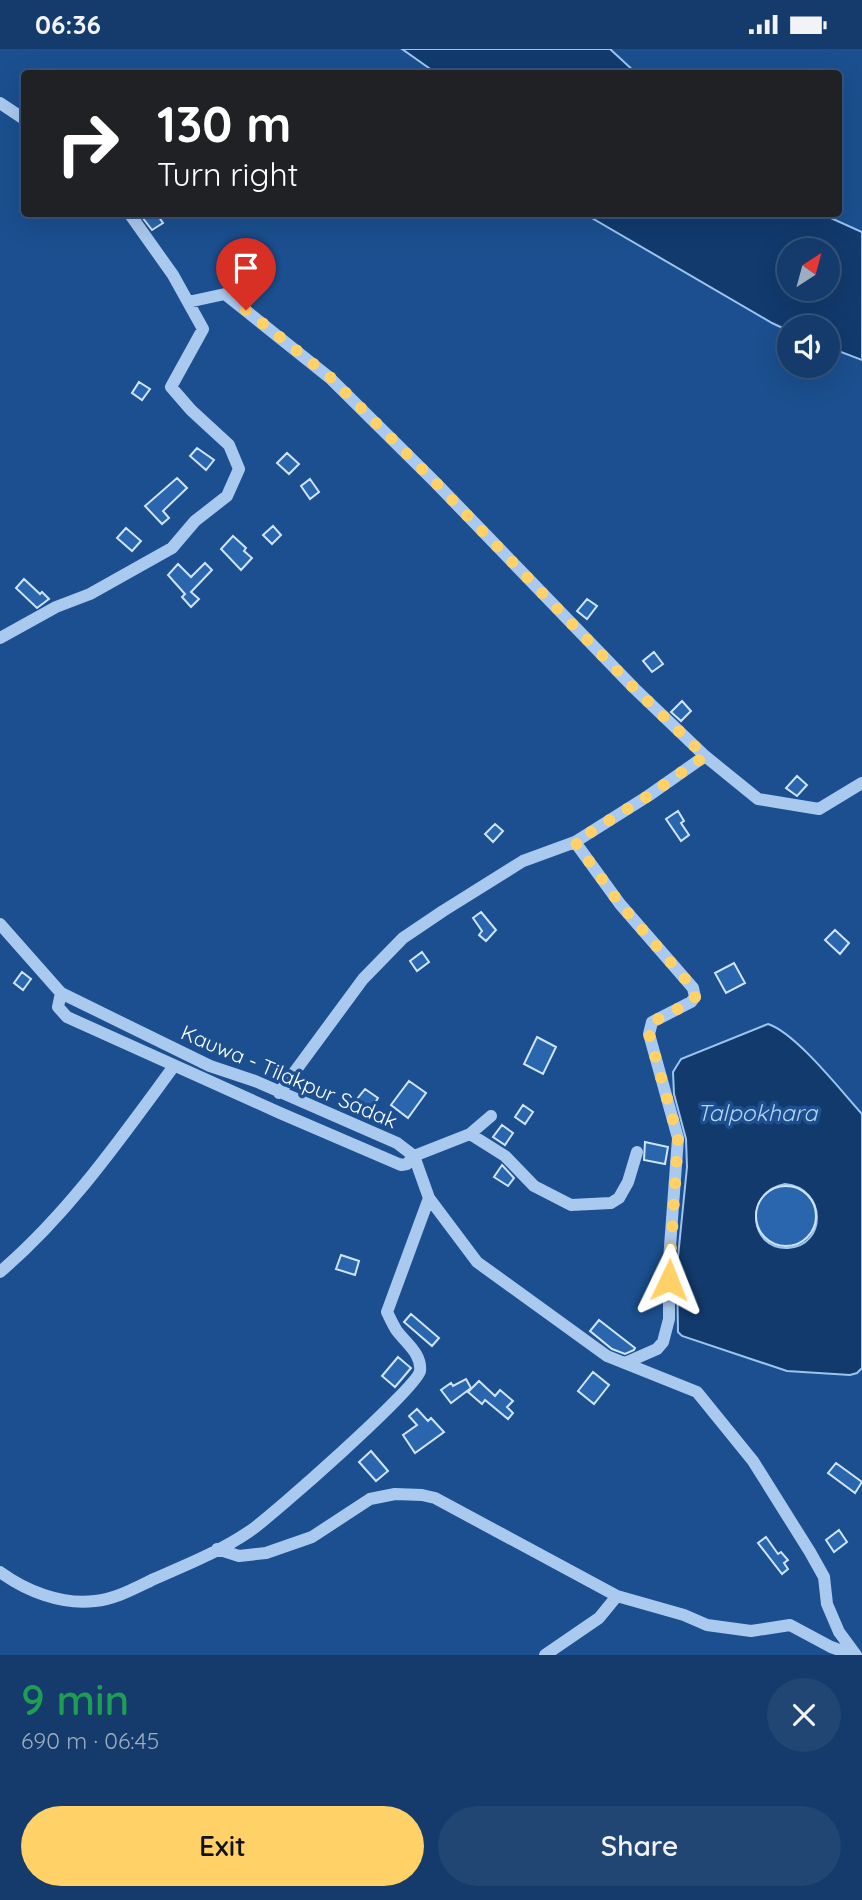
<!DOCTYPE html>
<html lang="en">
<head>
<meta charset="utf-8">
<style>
	body { margin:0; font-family:Quicksand,sans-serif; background:#214673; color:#f1f3f6; height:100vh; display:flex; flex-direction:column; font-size:26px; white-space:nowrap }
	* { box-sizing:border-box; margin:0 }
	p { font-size:23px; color:#9dadc1 }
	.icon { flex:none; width:38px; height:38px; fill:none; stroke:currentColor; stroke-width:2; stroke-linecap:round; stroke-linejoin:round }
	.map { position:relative; height:1606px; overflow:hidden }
	.details { display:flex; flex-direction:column; background:#143b6b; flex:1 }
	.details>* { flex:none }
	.top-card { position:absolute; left:21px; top:21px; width:821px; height:147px; border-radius:7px; box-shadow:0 7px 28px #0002,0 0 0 2px #33557e; background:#202124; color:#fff; overflow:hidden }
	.needle { width:46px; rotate:36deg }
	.controls { position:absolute; left:777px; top:189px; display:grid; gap:14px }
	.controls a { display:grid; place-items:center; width:63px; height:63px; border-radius:50%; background:#143b6b; box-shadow:0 7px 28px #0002,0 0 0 2px #33557e; font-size:35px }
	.pin { position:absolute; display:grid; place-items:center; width:60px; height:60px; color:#fff; margin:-72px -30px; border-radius:50% 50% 50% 0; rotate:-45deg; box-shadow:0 0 7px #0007 }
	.pin .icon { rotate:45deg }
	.me { position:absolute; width:77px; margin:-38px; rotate:2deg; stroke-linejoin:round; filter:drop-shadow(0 0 5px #0008) }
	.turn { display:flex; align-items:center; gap:24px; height:147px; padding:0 21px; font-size:32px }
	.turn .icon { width:91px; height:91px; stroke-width:2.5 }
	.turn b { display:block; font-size:49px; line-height:60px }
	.round { display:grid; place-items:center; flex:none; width:74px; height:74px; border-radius:37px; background:#214673 }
	.overview { display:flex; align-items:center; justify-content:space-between; height:119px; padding:0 21px }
	h1 { font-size:42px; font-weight:600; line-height:52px; color:#1e9e55 }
	.cta { display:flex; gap:14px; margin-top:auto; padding:14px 21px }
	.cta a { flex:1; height:80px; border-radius:42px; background:#ffd166; color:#111; font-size:28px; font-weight:600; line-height:80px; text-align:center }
	.cta a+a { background:#214673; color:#f1f3f6 }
	.status { display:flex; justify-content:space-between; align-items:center; height:49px; padding:0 35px; background:#143b6b; direction:ltr }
	.status svg { height:19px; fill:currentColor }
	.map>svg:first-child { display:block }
</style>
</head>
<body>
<div class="status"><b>06:36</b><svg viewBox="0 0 49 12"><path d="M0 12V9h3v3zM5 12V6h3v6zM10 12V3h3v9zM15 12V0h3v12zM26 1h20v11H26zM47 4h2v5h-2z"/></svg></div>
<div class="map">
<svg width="862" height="1606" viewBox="0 0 862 1606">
	<rect width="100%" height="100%" fill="#1b4f8f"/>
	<path fill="#123a6d" stroke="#9cc4f0" stroke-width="2" fill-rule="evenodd" d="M402,0h208l26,24h-200z
		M585,165h237l40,18v128l-34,-13v-20h-39v4l-17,-8zM828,201v39h-39v-39z
		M768,975c28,9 73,67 94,90v254l-5,5 -7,2 -63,-4 -105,-35 -4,-4 -1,-65 10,-100 -1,-28 -12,-45 -1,-22 8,-13zM785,1135c42,4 42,62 3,64 -39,2 -45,-56 -3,-64z"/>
	<path fill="#2a66ad" stroke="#cfe3fa" stroke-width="2" d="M147,164h9l7,10 -11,7 -10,-13z
		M139,333l11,7 -8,11 -10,-7z
		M197,399l17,12 -8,10 -16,-14z
		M287,404l12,11 -10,10 -12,-11z
		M177,429l10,10 -24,23 6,7 -7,6 -17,-18z
		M310,430l9,13 -9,7 -9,-13z
		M273,477l8,9 -9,9 -9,-9z
		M126,479l15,13 -9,10 -15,-13z
		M233,487l13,12 -2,3 8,7 -11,12 -20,-21z
		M205,514l7,7 -21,22 8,7 -8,8 -9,-10 3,-3 -17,-19 10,-11 13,13z
		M24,530l16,15 2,-2 7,7 -12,9 -21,-20z
		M587,550l10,7 -10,13 -10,-8z
		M654,603l9,12 -11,8 -9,-11z
		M682,652l9,10 -10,10 -10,-9z
		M797,727l10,9 -10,11 -11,-8z
		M678,762l6,10 -3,2 8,12 -8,6 -15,-22z
		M495,775l8,7 -10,11 -8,-8z
		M481,863l15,18 -10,11 -7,-6 3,-4 -9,-13z
		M835,881l14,13 -9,11 -15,-14z
		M422,903l7,10 -12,9 -7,-10z
		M734,914l11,20 -19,10 -11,-20z
		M22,923l9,7 -8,11 -9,-7z
		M537,988l19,10 -13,27 -19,-10z
		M409,1032l17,12 -18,25 -17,-13z
		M365,1040l13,9 -7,11 -14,-10z
		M523,1056l10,7 -8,12 -10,-7z
		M502,1076l11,8 -8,12 -12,-8z
		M645,1093l23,5 -3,17 -21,-4z
		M502,1116l12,13 -6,8 -14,-9z
		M756 1167a30 30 0 1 1 60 0a30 30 0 1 1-60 0Z
		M341,1206l18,6 -4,14 -19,-6z
		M411,1265l28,24 -7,8 -28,-24z
		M599,1271l36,28 -1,2 -9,4 -13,-5 -22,-18z
		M398,1308l13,11 -16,19 -13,-11z
		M593,1323l16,13 -15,19 -16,-13z
		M466,1330l5,9 -20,15 -10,-13 10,-7 2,3z
		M479,1332l16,15 5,-6 13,11 -6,6 6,6 -5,6 -23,-19 -3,4 -14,-12z
		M417,1360l11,12 3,-3 13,14 -29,21 -12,-18 14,-10 -8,-9z
		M371,1402l17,20 -12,10 -17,-19z
		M836,1414l26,19 -7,11 -27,-20z
		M839,1481l8,12 -13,10 -8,-12z
		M766,1488l12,17 3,-2 7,8 -4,3 4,6 -6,5 -24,-31z"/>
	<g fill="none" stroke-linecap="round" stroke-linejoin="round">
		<path stroke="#a9c9ee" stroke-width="12" d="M0,54l24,16
			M188,253l37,-8 105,84 105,104 199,206 71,68 53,43 61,10 43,-26
			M0,589l56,-31 34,-13 82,-46 23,-27 32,-25 12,-27 -10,-24 -38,-35 -20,-23 32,-58 -30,-54 -44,-62
			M575,793l45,62 73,84 2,9 -4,5 -39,20 -3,12 29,104 -9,122v59l-6,23 -6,7 -32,14
			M0,875l61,69 149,73 45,15 142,62 17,13 15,42 48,64 130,94 90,36 56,69 57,91 14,25 3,27 12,28 17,23
			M61,944l-3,14 9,10 213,96 121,52 6,-1 7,-8 56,-22 21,-18
			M279,1044l84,-114 40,-41 40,-27 80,-50 52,-19 73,-46 57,-40
			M470,1085l35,22 29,30 37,19 40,-2 8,-5 9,-16 9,-30
			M0,1223c69,-59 121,-134 174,-206
			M217,1500l22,7 27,-3 46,-16 58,-38 25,-5 27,1 13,3 182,98 67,19 23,10 44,6 39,-6 41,22 22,8
			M0,1523c26,19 61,33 95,29 21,-2 40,-13 59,-22 32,-14 67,-28 96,-48 22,-15 167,-143 170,-160 2,-17 -14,-28 -23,-40 -4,-6 -7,-13 -10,-19l42,-114
			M545,1606l54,-37 18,-22"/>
	</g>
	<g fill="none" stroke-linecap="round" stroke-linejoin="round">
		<path stroke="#ffd166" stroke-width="12" stroke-dasharray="0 21.6" d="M246,261l84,67 105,105 199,206 71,68 -57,40 -73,46 45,62 73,84 2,9 -4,5 -39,20 -3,12 29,104 -9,142"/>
	</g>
	<g text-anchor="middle" stroke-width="7" stroke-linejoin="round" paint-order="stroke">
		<g font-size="21" fill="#fff" stroke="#1b4f8f">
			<text transform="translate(289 1028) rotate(23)" y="7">Kauwa - Tilakpur Sadak</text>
		</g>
		<g font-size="23" font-style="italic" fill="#b5d3f5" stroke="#1b4f8f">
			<text x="757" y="1072">Talpokhara</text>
		</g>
	</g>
</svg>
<div class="controls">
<a><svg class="needle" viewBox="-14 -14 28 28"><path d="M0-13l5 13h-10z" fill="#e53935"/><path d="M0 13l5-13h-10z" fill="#9dadc1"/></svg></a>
<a><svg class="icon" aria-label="sound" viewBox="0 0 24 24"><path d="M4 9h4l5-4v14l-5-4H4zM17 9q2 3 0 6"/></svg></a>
</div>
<div class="pin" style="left:246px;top:261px;background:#d93025"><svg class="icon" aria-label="arrive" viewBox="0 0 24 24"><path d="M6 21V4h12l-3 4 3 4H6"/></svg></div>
<svg class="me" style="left:669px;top:1231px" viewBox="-20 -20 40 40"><path d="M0-17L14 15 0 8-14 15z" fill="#ffd166" stroke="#fff" stroke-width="4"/></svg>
<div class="top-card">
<div class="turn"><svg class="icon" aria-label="right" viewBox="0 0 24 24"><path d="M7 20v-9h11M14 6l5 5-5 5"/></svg><div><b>130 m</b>Turn right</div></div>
</div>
</div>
<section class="details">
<div class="overview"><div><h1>9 min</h1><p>690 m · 06:45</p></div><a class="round"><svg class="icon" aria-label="close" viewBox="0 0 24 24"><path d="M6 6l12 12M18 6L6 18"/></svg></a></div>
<div class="cta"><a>Exit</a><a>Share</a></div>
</section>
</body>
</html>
